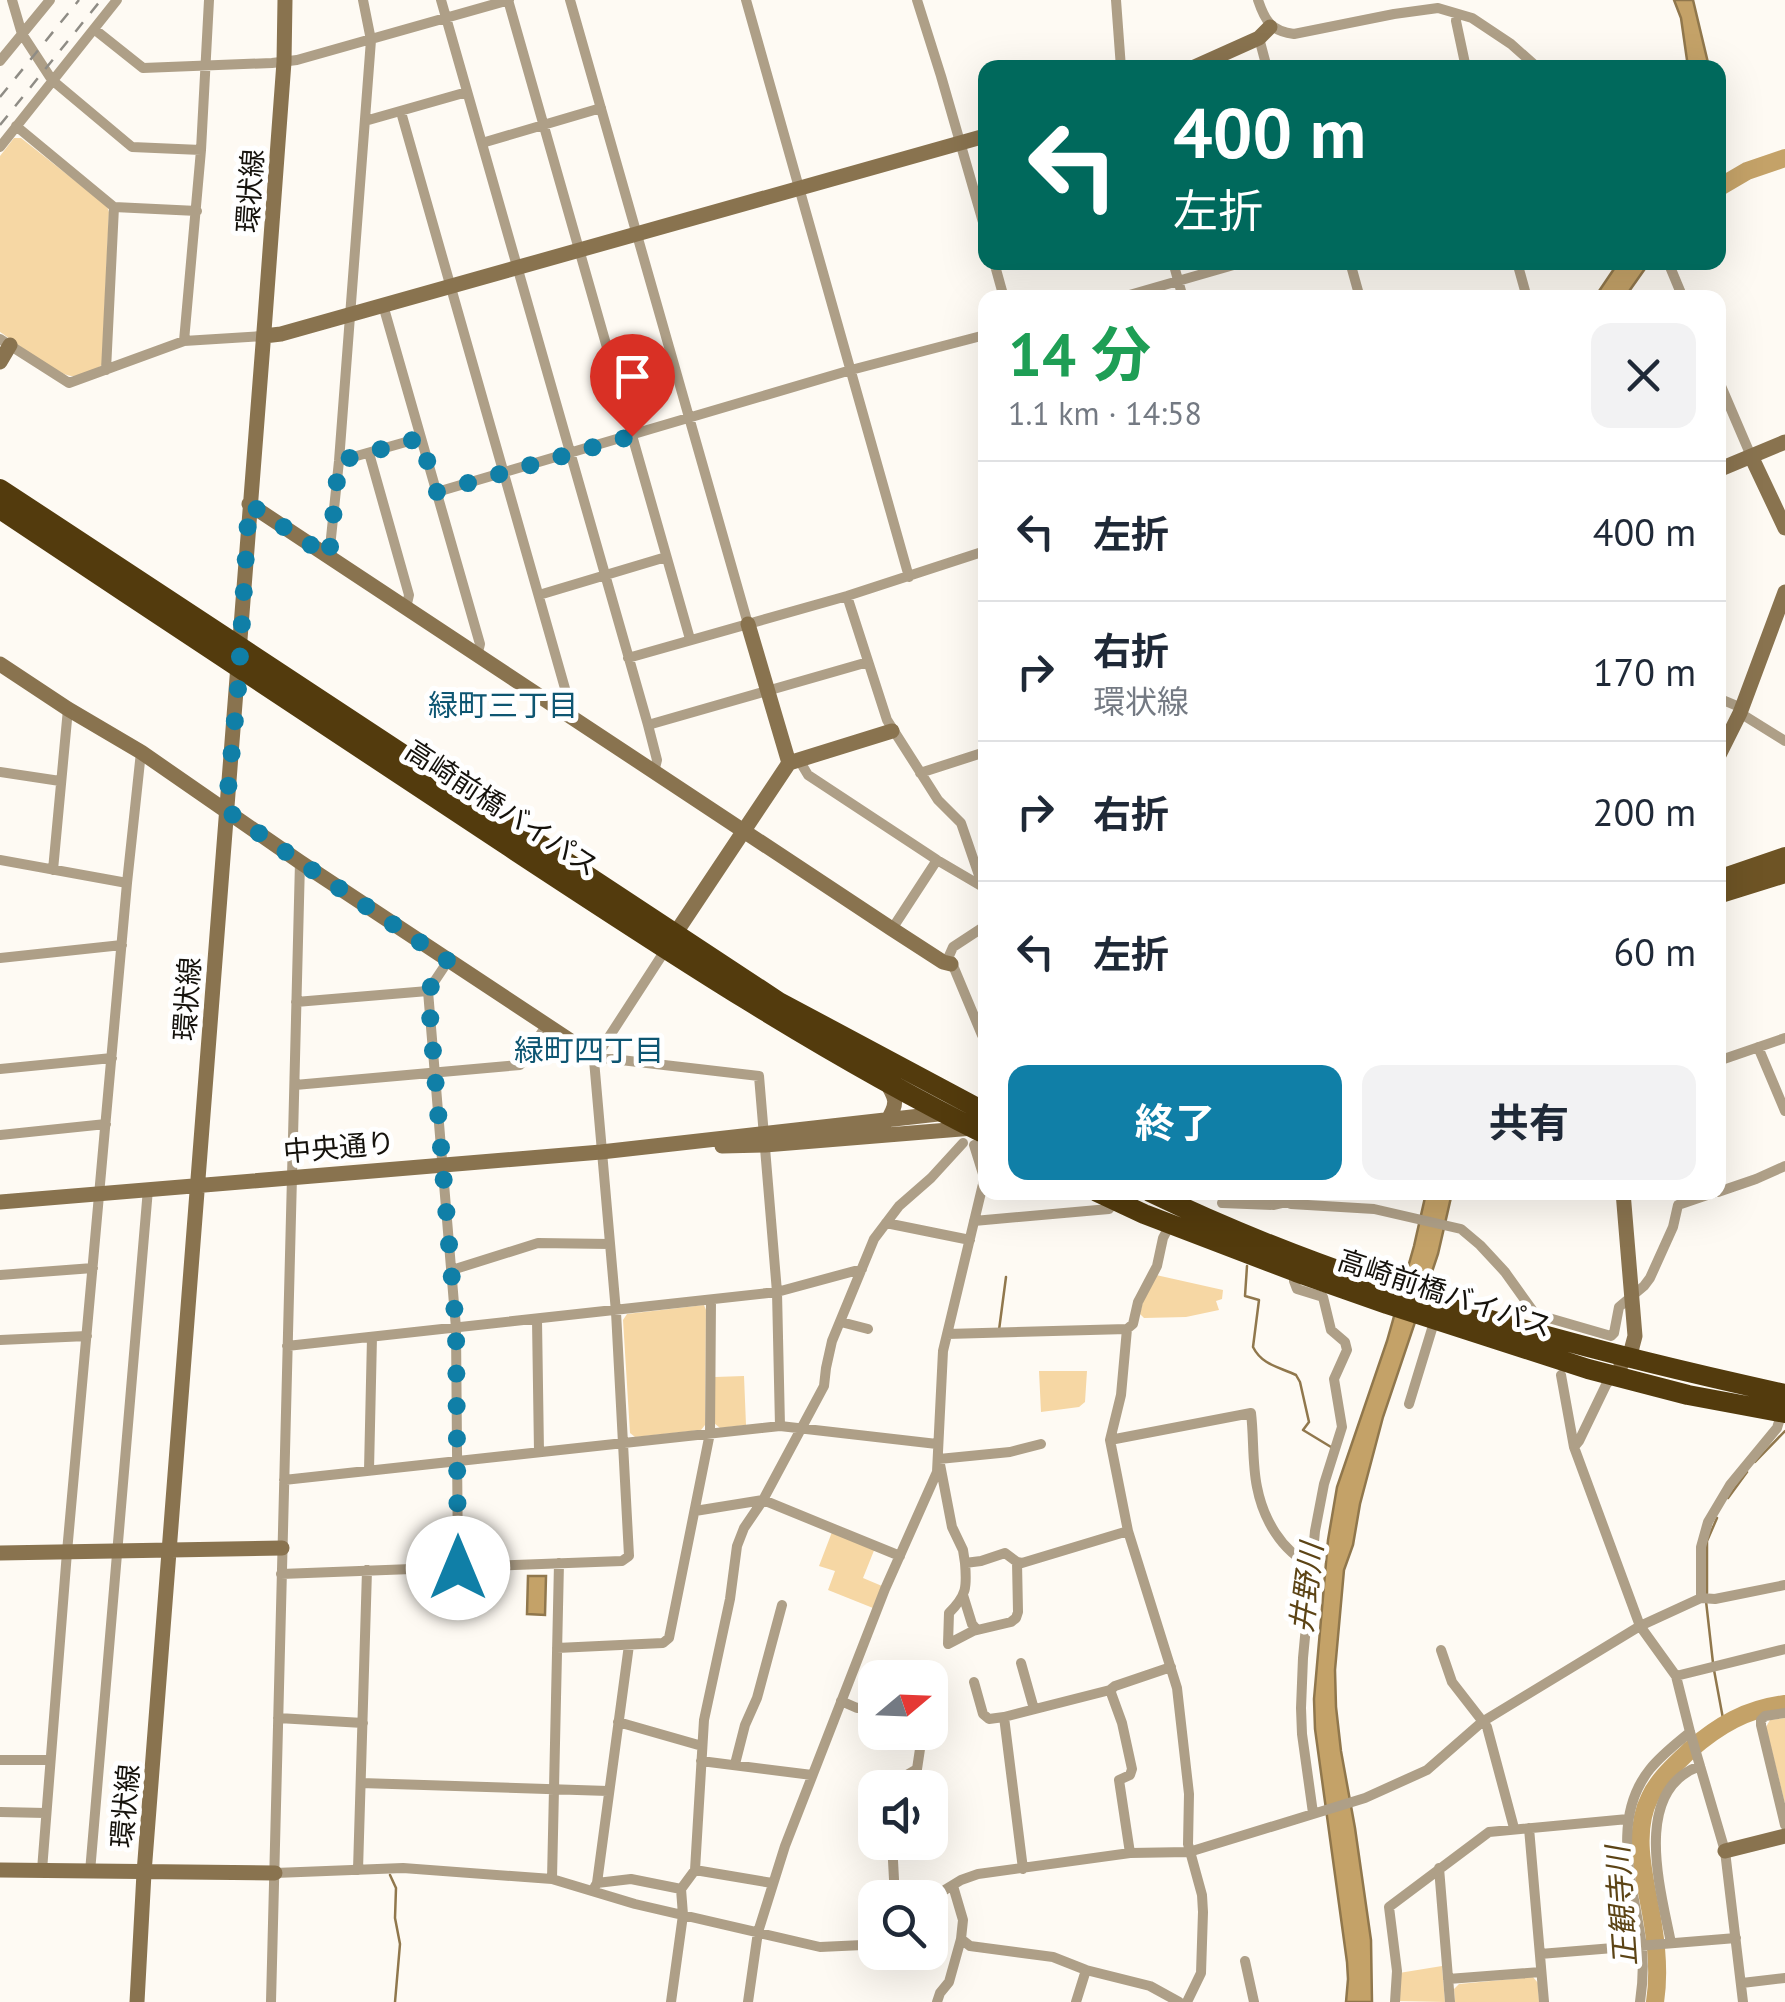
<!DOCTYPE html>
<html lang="ja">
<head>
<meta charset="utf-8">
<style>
	body { margin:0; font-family:"PT Sans","Noto Sans JP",sans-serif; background:#f2f2f3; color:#1f2937; height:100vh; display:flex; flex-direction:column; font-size:38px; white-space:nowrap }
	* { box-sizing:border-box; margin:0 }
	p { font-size:32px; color:#747a83 }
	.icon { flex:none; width:55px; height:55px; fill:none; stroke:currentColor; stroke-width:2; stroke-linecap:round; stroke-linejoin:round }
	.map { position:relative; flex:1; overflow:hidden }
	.side { position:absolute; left:978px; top:290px; width:748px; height:910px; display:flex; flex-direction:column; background:#fff; border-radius:20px; box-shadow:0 10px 40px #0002 }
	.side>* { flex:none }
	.banner { position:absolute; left:978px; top:60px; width:748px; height:210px; border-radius:20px; box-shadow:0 10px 40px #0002; background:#00695c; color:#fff; overflow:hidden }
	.needle { width:65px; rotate:71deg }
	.controls { position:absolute; left:858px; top:1660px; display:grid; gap:20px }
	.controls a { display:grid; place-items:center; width:90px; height:90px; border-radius:20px; background:#fff; box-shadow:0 10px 40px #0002; font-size:50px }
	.pin { position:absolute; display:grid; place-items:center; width:85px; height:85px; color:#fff; margin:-102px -42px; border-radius:50% 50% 50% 0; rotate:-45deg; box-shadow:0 0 10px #0007 }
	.pin .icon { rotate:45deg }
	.me { position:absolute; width:110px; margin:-55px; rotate:0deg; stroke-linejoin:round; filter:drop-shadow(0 0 8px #0008) }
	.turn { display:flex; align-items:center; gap:35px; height:210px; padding:0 30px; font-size:45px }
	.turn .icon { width:130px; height:130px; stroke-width:2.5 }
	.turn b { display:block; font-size:70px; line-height:85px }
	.round { display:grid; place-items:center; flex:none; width:105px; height:105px; border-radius:20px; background:#f2f2f3 }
	.headline { display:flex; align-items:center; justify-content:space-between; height:170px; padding:0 30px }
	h1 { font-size:60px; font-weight:700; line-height:75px; color:#1e9e55 }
	.cta { display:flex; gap:20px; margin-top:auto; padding:20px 30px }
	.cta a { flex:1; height:115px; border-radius:20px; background:#107fa7; color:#fff; font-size:40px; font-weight:700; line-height:115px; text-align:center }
	.cta a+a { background:#f2f2f3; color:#1f2937 }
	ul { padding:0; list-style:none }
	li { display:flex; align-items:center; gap:30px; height:140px; padding:0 30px; border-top:2px solid #e0e1e3 }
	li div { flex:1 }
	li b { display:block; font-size:38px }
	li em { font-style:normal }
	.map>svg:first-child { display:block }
</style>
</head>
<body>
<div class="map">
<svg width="1785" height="2002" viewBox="0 0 1785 2002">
	<rect width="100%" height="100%" fill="#fefaf3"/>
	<path fill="#f6d7a4" d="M14,138h7l86,68 2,6 -7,153c-8,6 -21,12 -31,11 -15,-2 -56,-34 -71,-44v-176z
		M1156,1275l67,15 -1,9 -6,2 3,9 -33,7 -42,1 -4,-4 5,-22z
		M704,1305l2,5 -1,115 -4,5 -66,7 -5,-4 -7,-113 4,-6z
		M1039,1371h48l-2,31 -6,5 -38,5z
		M744,1376l2,49 -26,3 -6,-5 1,-46z
		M832,1532l43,16 -12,30 19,8 -9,22 -45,-18 7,-19 -16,-5z
		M1785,1718v86l-19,-77 4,-7z
		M1442,1966l3,36 -47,-1 1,-28z
		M1533,1977l5,6 1,19h-84l-1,-13 5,-5z"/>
	<path fill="#c4a268" stroke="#90774c" stroke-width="2.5" d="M1674,0h19l16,67h-21l-7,-49z
		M1618,263h31l-24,34h-30z
		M1426,1193h26l-14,61 -55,163 -23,87 -7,41 -9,25 -9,100 1,37 5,44 14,77 16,112 1,62h-26l2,-23 -1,-17 -32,-233 -1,-30 14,-159 9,-53 50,-146 27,-95z
		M528,1576h18l-1,39 -18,-1z"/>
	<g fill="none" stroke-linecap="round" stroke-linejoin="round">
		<path stroke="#90774c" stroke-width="2.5" d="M1247,1266l-2,30 14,4 -6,47c9,18 26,20 43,28l4,7 9,40 -6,8 28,17
			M999,1330l7,-53
			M1755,1462l30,-31
			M1728,1498l19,-26
			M1707,1593v-52l10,-23
			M1706,1601l7,62
			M1714,1670l10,54
			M390,1875l6,13 -1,30 5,26 -5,58"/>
		<path stroke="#c4a268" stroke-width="18" d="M1718,188l29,-17 38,-13
			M1655,2002c4,-25 2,-52 -2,-77 -6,-41 -23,-89 -3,-128 9,-19 26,-33 40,-47 29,-25 56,-41 95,-46"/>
		<path stroke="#ae9f87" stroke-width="10" d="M12,0l10,34 30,46 80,67 69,3
			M441,0l207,725 9,35 -3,12
			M508,0l182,639
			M570,0l178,624
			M746,0l163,577
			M917,0l24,76 44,153
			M1116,0l5,68
			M1258,0c7,21 13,31 36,34l100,-20 44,-6 34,10 39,26 27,24
			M1457,14l-1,7 10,47
			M94,29l49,39 129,-5 25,-3 212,-60
			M1259,38l8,30
			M0,61l50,-61
			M401,112l167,587 1,17
			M365,121l102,-29
			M16,126l98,81 83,4
			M482,143l119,-35
			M0,147l117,-147
			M994,262l10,36
			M1173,262l10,36
			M1350,262l10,36
			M1517,262l10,36
			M1668,262l15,36
			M1119,298l125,-36
			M383,305l97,339 -3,12
			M0,339l69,44 115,-42 80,-5
			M184,341l17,-191 8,-150
			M106,370l8,-163
			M1718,379l33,77
			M369,453l40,142 -3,13
			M339,461l81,-23
			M437,492l414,-122 134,-35
			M329,557l10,-96 32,-421 -8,-40
			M539,595l127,-38
			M847,596l40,124 51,80 23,23 24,70
			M628,658l219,-62 138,-45
			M1718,698l24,10
			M1740,713l45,28
			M648,725l220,-63
			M799,760l9,15 129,85 46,27
			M0,772l60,9
			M920,773l65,-21
			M0,860l127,23
			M53,870l15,-161
			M985,926l-32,21 -4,9 33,79 3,-2
			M892,929l45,-69
			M0,958l122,-13
			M448,961l-20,30 28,337 2,240
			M296,1002l132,-11
			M1758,1047l27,64
			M595,1057l164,19 18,216 3,134
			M1718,1061l67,-23
			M0,1069l112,-11
			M295,1085l225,-20 26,-39
			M0,1135l106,-11
			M1283,1192l4,10 4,2 83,5 87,20 19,16 25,27 30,42 76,22 3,-3 5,-26 25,-21 6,-8 23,-51 5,-22 38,-13
			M1718,1192l38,-13 29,-13
			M1222,1203l52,2 13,-3
			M974,1221l135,-12 5,-9
			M1172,1221l-9,17 -6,28 -19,36 -5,22 -6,5 -6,66 -11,45 18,91 49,157 12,106 -1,50 14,51 1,17 -2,61 -14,29
			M886,1223l84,17
			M452,1270l86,-27 72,1
			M1296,1272l-2,9 3,8 26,8 8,33 14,12 2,8 -13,29 8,48 -18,57 -9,47 -12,127 -2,50 1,26 11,79
			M0,1275l93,-7
			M537,1320l2,132
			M841,1322l27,7
			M947,1334l180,-5
			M0,1340l87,-4
			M287,1346l490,-54 85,-23
			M1561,1375l13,72
			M1613,1376l-7,9 -27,56 -5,6 66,179 36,50 14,56 35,119 18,151
			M1409,1404l26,-85
			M1110,1440l141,-27c3,24 1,50 6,74 6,31 24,64 54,78
			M1041,1444l-31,8 -71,7 13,68 11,23 2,13 16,-2 24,-8 12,9 5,1 106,-32
			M369,1470l3,-133
			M284,1480l496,-54 157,18
			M695,1511l68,-11 137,56
			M965,1563c2,24 2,32 -16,50l-1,31 25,-13 38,-9 5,-4 2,-6 -1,-50
			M281,1574l341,-13 7,-5 -13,-244 -22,-252 72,-111
			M963,1595l9,29 5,6
			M1701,1598v-51l7,-25 22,-37 47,-57 5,-16
			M557,1648l106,-5 6,-5 41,-205 1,-133
			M1441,1650l11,32 35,45 27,101
			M1021,1663l13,46
			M1676,1676l109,-27
			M974,1682l9,32 6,5 15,-2
			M841,1701l16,7 18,-2
			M1785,1713l-20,3 -4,4v5l24,100
			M278,1718l85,5
			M618,1722l84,24
			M0,1760h50
			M701,1761l111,14
			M735,1764l10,-39 12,-27 25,-93
			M361,1783l247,8
			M900,1788l5,-12 12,-7 3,-20 7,-17
			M0,1812l45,1
			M1529,1828l15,174
			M892,1842l3,56
			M1130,1853l-11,-73 11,-5 2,-6 -10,-46 -12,-33 5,-4 56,-19
			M1439,1868l11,134
			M1023,1869l-19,-152 106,-27
			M42,1870l25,-318 60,-669 14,-131
			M358,1870l9,-300
			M695,1870l77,13
			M90,1872l58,-683
			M275,1873l128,-5 149,11 83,25 185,43 43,-2 12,-5
			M552,1879l7,-316
			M597,1883l34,-4 50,10
			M953,1886l10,34 -2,19 9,7 83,11 33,13 64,16 29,16
			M593,1890l4,-7 32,-238
			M930,1899l31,-19 17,-6 152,-21 59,-1 176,-54 62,-28 55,-48 158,-96 61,-28 14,1 70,-14
			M1671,1943c-10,-52 -40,-153 29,-177
			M1540,1954l196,-16
			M1245,1961l9,41
			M1448,1979l93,-7
			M1742,1983l43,-5
			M271,2002l29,-1140
			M671,2002l12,-87 -2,-26 14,-19 9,-150 26,-121 7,-53 7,-18 19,-28 61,-114 2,-18 6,-27 42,-102 25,-33 32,-28 32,-35
			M748,2002l10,-70 27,-86 100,-257 52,-117 6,-121 40,-167v-10l-9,-29
			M937,2002l3,-9 9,-11 12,-43
			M1076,2002l10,-32
			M1395,2002l2,-31 -8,-64 100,-75 139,-13
			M1640,2002c3,-20 4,-41 1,-62 -8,-56 -31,-121 9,-171 11,-14 27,-26 40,-37"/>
		<path stroke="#89734f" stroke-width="15" d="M1192,68l67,-30 11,-11
			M264,336l17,-2 704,-198
			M0,362l10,-17
			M1751,456l34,72
			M1718,470l67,-28
			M249,504l643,425 51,33 8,2
			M748,624l41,139
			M0,664l68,45 73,43 159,110 295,195
			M1718,757l22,-44 45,-121
			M675,934l114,-171 103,-32
			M885,1080c11,18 14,22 2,41
			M722,1146l43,-1 208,-17
			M0,1202l601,-50 346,-39
			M1621,1365l10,-14 4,-15 -12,-144
			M0,1553l282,-5
			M1725,1851l60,-15
			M0,1870l275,3
			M137,2002l7,-129 121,-1555 19,-256 1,-62"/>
		<path stroke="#6e5425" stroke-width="18" d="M1718,879l67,-23
			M1718,895l67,-21"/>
		<path stroke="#533b0d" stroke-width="20" d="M0,489l779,513 206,110
			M0,509c166,111 333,221 499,331 158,104 316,209 486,294
			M1097,1192l47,22 152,58 91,32 201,65 100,26 97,18
			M1150,1192c199,96 420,155 635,202"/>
		<path stroke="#8f8c85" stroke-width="2.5" stroke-dasharray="12 12" stroke-linecap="butt" d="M0,97l79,-97
			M0,125l101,-125"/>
	</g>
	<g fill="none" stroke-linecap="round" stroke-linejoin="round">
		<path stroke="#107fa7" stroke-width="18" stroke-dasharray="0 32.4" d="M458,1568l-2,-240 -28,-337 20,-30 -148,-99 -74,-52 12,-121 11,-185 80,53 10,-96 81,-23 17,54 195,-56"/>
	</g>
	<g text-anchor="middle" stroke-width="10" stroke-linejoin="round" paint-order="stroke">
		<g font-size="28" fill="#15120c" stroke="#fff">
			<text transform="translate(250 191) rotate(-86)" y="10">環状線</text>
			<text transform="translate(502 808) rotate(33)" y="10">高崎前橋バイパス</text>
			<text transform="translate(187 999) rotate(-86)" y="10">環状線</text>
			<text transform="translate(339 1147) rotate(-5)" y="10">中央通り</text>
			<text transform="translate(1445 1293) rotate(18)" y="10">高崎前橋バイパス</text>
			<text transform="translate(125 1806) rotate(-85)" y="10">環状線</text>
		</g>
		<g font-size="30" fill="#0e5672" stroke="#fff">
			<text x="503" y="716">緑町三丁目</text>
			<text x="589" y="1061">緑町四丁目</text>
		</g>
		<g font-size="30" font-style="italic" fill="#5c4416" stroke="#fff">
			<text transform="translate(1307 1588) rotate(-83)" y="10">井野川</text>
			<text transform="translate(1622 1906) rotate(-94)" y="10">正観寺川</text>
		</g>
	</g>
</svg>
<div class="controls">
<a><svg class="needle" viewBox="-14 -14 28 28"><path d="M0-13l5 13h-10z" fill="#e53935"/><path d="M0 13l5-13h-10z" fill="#747a83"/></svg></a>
<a><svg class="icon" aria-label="sound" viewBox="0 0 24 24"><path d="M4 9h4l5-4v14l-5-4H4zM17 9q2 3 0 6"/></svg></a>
<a><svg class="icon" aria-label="search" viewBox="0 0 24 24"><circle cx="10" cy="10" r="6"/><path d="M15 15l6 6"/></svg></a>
</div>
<div class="pin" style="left:632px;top:436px;background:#d93025"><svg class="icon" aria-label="arrive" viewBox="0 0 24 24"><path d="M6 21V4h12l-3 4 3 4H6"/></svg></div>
<svg class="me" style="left:458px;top:1568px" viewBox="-20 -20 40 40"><circle r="19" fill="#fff"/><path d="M0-13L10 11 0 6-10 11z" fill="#107fa7"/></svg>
<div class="banner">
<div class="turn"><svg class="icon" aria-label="left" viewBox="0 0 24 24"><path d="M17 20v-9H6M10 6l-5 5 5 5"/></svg><div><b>400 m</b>左折</div></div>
</div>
<section class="side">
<div class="headline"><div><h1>14 分</h1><p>1.1 km · 14:58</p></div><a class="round"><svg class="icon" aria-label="close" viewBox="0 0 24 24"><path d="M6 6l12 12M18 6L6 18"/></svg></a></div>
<ul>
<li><svg class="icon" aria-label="left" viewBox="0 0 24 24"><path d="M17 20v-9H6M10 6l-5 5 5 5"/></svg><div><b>左折</b></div><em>400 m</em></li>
<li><svg class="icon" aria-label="right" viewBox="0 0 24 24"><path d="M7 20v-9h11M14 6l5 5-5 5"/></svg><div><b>右折</b><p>環状線</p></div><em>170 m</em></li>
<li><svg class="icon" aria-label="right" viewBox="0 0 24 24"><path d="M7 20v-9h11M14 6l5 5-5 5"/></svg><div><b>右折</b></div><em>200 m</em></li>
<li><svg class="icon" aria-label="left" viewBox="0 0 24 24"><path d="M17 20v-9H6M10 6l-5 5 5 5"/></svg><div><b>左折</b></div><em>60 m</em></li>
</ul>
<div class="cta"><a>終了</a><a>共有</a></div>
</section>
</div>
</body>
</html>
